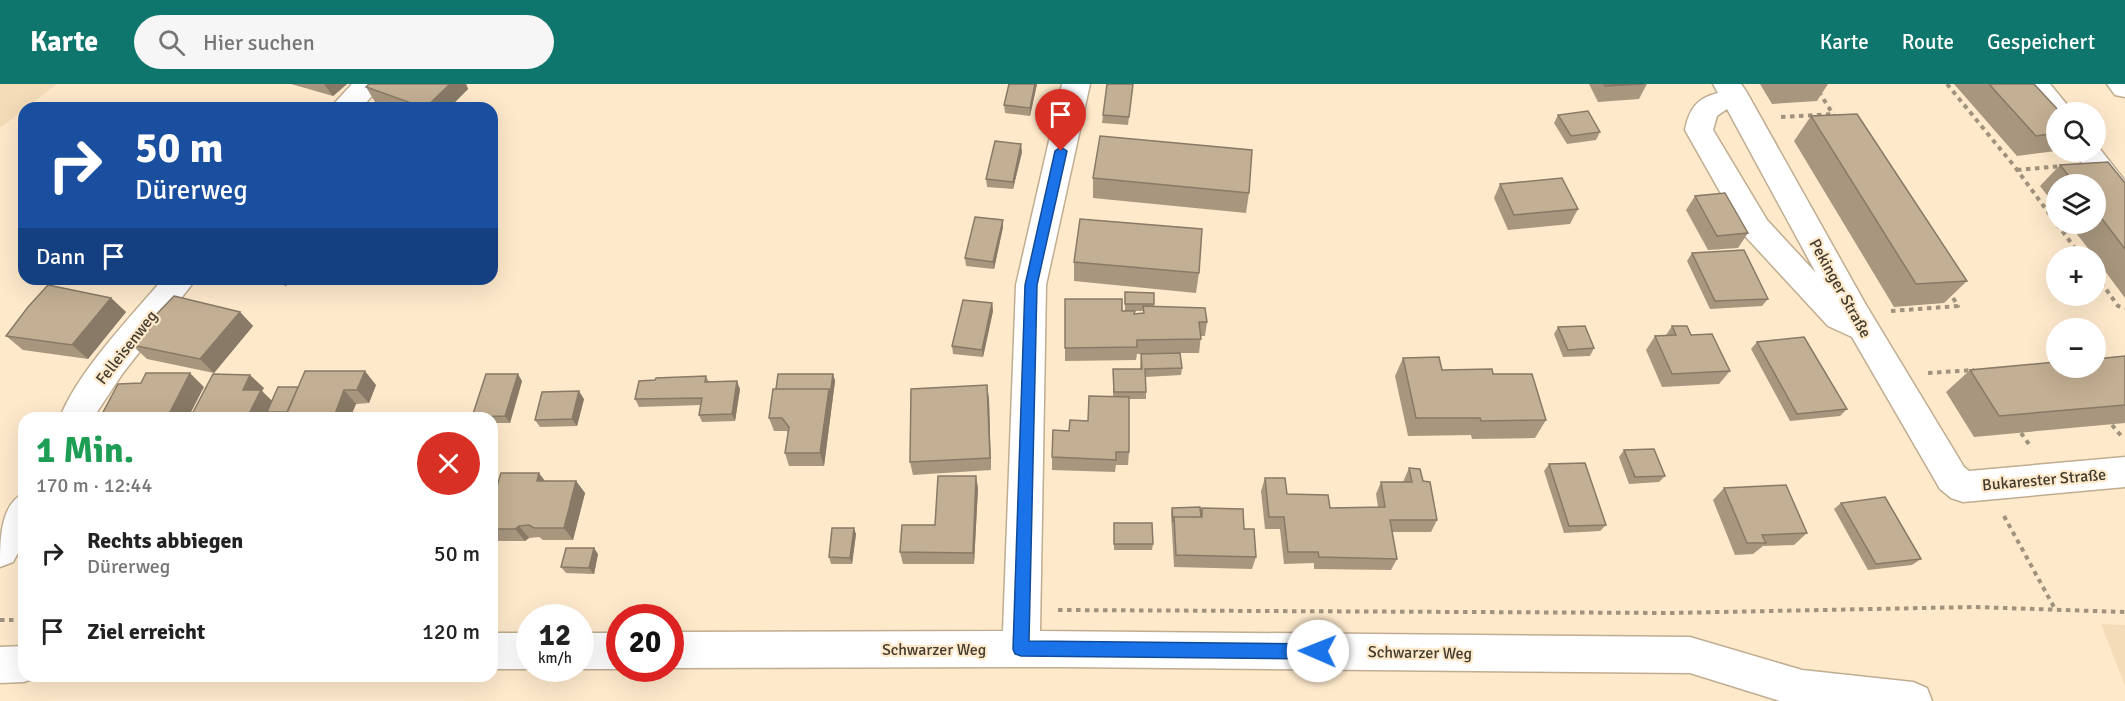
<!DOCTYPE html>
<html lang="de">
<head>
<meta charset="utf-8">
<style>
	body { margin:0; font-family:Signika,sans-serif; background:#f6f6f6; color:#222; height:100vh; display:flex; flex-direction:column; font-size:22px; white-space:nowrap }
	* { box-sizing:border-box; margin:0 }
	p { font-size:20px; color:#767676 }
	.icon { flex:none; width:33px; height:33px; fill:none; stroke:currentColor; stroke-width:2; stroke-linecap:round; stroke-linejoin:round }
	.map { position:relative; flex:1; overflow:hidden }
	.drawer { position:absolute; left:18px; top:328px; width:480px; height:270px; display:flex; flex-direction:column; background:#fff; border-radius:18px; box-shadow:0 6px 24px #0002 }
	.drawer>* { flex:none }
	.guide { position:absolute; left:18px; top:18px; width:480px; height:183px; border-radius:18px; box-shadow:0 6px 24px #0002; background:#1a4fa0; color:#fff; overflow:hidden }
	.fabs { position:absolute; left:2046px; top:18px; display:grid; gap:12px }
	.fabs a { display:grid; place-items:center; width:60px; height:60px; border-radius:50%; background:#fff; box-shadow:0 6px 24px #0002; font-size:30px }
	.speed { position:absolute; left:516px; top:520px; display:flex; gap:12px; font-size:30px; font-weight:700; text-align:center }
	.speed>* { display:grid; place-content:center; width:78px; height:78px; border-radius:50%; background:#fff; box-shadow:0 6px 24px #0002; line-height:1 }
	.speed small { font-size:15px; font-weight:400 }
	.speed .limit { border:9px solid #d22; background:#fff; color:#111 }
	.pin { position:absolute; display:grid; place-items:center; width:51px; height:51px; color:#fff; margin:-62px -26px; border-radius:50% 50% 50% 0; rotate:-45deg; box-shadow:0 0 6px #0007 }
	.pin .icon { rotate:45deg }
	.me { position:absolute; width:66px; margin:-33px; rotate:271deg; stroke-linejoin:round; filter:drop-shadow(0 0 4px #0008) }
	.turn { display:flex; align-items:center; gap:21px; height:126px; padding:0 18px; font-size:27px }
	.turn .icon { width:78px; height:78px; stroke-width:2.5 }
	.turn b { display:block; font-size:42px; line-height:51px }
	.then { display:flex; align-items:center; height:57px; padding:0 18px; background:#0003; gap:12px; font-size:22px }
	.round { display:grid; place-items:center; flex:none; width:63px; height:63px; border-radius:32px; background:#f6f6f6 }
	.summary { display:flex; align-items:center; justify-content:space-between; height:102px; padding:0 18px }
	h1 { font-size:36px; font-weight:700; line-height:45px; color:#1e9e55 }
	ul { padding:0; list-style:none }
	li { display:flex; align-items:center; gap:18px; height:78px; padding:0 18px }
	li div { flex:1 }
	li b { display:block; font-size:22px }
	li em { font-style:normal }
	header { display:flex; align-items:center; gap:36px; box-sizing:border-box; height:84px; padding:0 30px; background:#0f766e; color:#fff }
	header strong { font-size:28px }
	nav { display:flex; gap:33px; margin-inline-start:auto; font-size:21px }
	.search { width:420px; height:54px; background:#f6f6f6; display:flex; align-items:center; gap:15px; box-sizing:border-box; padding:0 21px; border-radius:33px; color:#767676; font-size:22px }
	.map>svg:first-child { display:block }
</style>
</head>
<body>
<header>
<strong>Karte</strong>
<div class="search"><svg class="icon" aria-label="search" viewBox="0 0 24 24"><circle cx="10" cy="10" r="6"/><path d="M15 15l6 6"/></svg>Hier suchen</div>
<nav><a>Karte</a><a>Route</a><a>Gespeichert</a></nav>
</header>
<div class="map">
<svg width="2125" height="617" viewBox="0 0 2125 617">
	<rect width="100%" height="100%" fill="#fee9cb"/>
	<path fill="#f4dcb8" d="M0,0h57l-57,44z
		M2101,540l24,1v61z"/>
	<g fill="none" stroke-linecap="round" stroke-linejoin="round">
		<g stroke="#c0ac90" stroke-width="3">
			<path id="minor" d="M352,0h31l-22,24h-31z
				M1062,0h28l-44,201 -6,346 650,6 112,33 111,12 14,6 5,13h-152l-90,-28 -628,-6 -392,1v-36l333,-1 13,-346z
				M1713,0h28l5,7 120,214 98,162 5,4 156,-14v30l-162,15 -12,-4 -11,-9 -88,-152 -24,-11 -83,-90 -60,-106c4,-21 12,-32 33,-37zM1727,25l89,164 -49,-53 -54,-90 4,-14z
				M2021,0h29l23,28h-17v9l-7,-2z
				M2107,0h18v13l-10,-2z
				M2096,60l29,37v32l-10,-3 -41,-58h22z
				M163,195h33l-73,94 -30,45h-33c16,-44 71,-102 103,-139z
				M24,409v49l-11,20 -13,5c0,-28 0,-62 24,-74z
				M492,549h38v36h-38z
				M580,549h40v36h-40z
				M24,562v30l13,1 -13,5 -24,1v-36z"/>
		</g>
		<path stroke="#a0927d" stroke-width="4" stroke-dasharray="4.5 4.5" stroke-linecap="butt" d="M1814,0l22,35
			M1947,0l68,83 41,56
			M1781,33l53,-3
			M2017,86l45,-4
			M2057,140l24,32
			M2096,191l22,31 7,2
			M1891,227l67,-5 -8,-13
			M1928,289l46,-3
			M2112,341l11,13
			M2021,349l10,14
			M2004,432l51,93
			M1058,526l612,3 304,-6 151,5
			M623,530h43
			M533,531h43
			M0,536h24"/>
		<use href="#minor" fill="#fff" fill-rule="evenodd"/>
	</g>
	<path fill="#a8967e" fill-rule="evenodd" d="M291,0h56l-14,12z
		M369,0h97l2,5 -19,19h-58l-16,-6 -9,-15z
		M1009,0h28l-7,32 -25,-3 -1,-8z
		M1133,0l-5,41 -26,-2 1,-8z
		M1589,0h58l-8,15 -41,3z
		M1760,0h68l-11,17 -45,3z
		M1954,0h80l22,28v39l-39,5z
		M1558,31l42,17 -4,8 -29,4 -13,-21z
		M1811,32l156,165 -23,22 -50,4 -100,-166z
		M1022,68l-9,37 -26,-2 -1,-8z
		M2060,81l65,18v115l-29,-39v-3h-2l-25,-32h27v-40h-40v23l-16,-21z
		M1093,94l156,15 -3,20 -153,-15z
		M1500,100l78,25 -8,15 -62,6 -14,-32z
		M1695,112l53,37 -10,15 -30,2 -22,-40z
		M1003,143l-9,42 -28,-3 -1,-8z
		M1692,169l76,46 -6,7 -52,3 -23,-48z
		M1074,178l125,11 -3,20 -122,-12z
		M263,195h29l-6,7z
		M1125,208l29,1v14l53,15 -2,14h-4l-2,17h-19l2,15 -1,7 -36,2 1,15v7h-17v53l-1,13h-12l-1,7 -63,-2v-13l17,-26 19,-10 25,-24v-28h27l1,-15h-4l-1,6 -71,1v-62l57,12h3zM1135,227h8v2l-8,1z
		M111,214l15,14 -38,47 -65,-9 -17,-14z
		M992,219l1,8 -10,46 -30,-3 -1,-8z
		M240,228l13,14 -39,47 -67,-14 -15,-14z
		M1672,242l19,9 39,36 -11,13 -57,3 -16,-37 9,-14 11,-1z
		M1558,243l36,21 -4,8 -27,1 -9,-23z
		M1757,258l90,67 -7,7 -50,5 -39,-72z
		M2125,272v67l-151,14 -28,-45 24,-22z
		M1403,274l39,12 51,4 53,46 -11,18 -63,1 -1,-4 -63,1 -13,-60z
		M833,290l2,7 -11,85h-35l-4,-13 3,-20 -1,-2h-13l-5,-13 7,-29z
		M706,292l3,6 31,7 -5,32 -33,1 -3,-7 2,-10 -62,2 -4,-8 20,-19z
		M522,297l-12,42h-18v-5h-18l-2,-1z
		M376,301l-7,18 -13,1 -6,14h-76l-5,-4 -2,4h-77l74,-30 -2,3 10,10z
		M584,315l-7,27 -37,1 -5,-7z
		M989,315l2,71 -78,5 -3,-13z
		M1624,366l41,26 -6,6 -30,2 -10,-27z
		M1549,380l57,61 -6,6 -36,2 -20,-62z
		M1409,384l14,13 14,39 -6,12h-39l5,27 -6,11 -77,-1v-6l-30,1 -4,-35h-15l-4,-38 4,-13 22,16 43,14 48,-1 -2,-13 5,-12h22z
		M545,397h31l9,12 -12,47h-30l-4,-3 -10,1 -4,3h-31l-2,-3v-36z
		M978,404l-4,76h-71l-3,-12 35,-27z
		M1724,404l83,45 -13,12 -31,1 -10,8 -18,1 -22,-55z
		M1841,419l80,56 -9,6 -44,5 -34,-61z
		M1172,424l28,5 2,-5 42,21 12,28 -4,12 -78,-2 -3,-53z
		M1114,439l39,21 -1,6h-38z
		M856,450l-4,30h-21l-2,-7z
		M598,470l-4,20 -28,-1 -5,-6z"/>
	<path fill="#887a67" d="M324,0h23l-14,12z
		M450,0h16l2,5 -19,19h-24z
		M1035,0h2l-7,32v-8z
		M1021,60l1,8 -9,37v-7z
		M1003,136v7l-9,42 -1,-7z
		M281,195h11l-6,7z
		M111,214l15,14 -38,47 -16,-14z
		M992,219l1,8 -10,46 -1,-7z
		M240,228l13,14 -39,47 -14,-14z
		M365,287l11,14 -7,18 -12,-13z
		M190,289l14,14 -16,31h-21z
		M518,290l4,7 -12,42 -5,-7z
		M833,290l2,7 -11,85 -4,-13 9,-64z
		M250,291l14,13 -2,3 12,12 -7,9 2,2 -2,4h-20l-4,-28z
		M737,297l3,8 -5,32 -3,-7z
		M987,301l2,14 2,71 -1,-12z
		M344,306l12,14 -6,14h-11l-4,-4z
		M579,307l5,8 -7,27 -5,-7z
		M539,389l9,12 -11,-4z
		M976,392l2,12 -4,76 -1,-11z
		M576,397l9,12 -12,47 -9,-12z
		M519,442l10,12 -4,3 -10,-12z
		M854,444l2,6 -4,30 -2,-6z
		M594,464l4,6 -4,20 -5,-6z"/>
	<path fill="#c3af93" stroke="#887a67" stroke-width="1.5" d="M369,0h81l-25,24 -59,-21z
		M1009,0h26l-5,24 -26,-3z
		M1107,0h26l-4,33 -26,-2z
		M1604,0h39l-38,2z
		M1989,0h45l26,28h-4v21l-20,3z
		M1588,27l12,21 -29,4 -13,-21z
		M1857,30l110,167 -51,3 -105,-168z
		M1100,52l152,14 -3,43 -156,-15z
		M995,57l26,3 -8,38 -27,-3z
		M2108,78l17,21v66l-29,-38v-27h-21l-15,-19z
		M1562,94l16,31 -64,6 -14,-31z
		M1725,109l23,40 -31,3 -22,-40z
		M975,133l28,3 -10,42 -28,-4z
		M1080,135l122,10 -3,44 -125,-11z
		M1744,166l24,49 -53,2 -23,-48z
		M48,201l63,13 -39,47 -66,-9 22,-29z
		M1125,208l29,1v11h-29z
		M174,212l66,16 -40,47 -68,-14 19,-25z
		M1065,215h57v12h13l-1,3 10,-1 -1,-7 62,2 2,14h-8l2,17 -64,1v7l-72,1z
		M963,216l29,3 -10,47 -30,-4z
		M1585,242l9,22 -26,2 -10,-23z
		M1672,242h15l4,9 21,-1 18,37 -58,3 -17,-38 21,-1z
		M1804,253l43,72 -50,5 -40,-72z
		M1180,269l2,15 -37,1 1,23h-32l-1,-23h29l-1,-15z
		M2125,272v49l-126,11 -29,-46 86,-8v6h40v-9z
		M1439,273l3,13 50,-1 1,5h39l14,46 -65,1 -1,-3h-64l-13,-60z
		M305,287h60l-8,19h-13l-9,24h-5l-1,4h-44z
		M146,289h44l-23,45h-67l18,-34 23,-1z
		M213,290l37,1 -7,15h18l-14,28h-57z
		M486,290h32l-13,42 -33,1z
		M778,290h55l-3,21 -1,-6h-53z
		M706,292l-1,6 32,-1 -5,33 -33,1 3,-17 -67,1 4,-18 16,-1 1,-2z
		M987,301l3,73 -80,4 1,-73z
		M278,303h20l-11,25h-20z
		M773,305h56l-9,64h-35l4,-26 -7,-9h-13z
		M579,307l-7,28 -37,1 7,-28z
		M1089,312l40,1v55h-13v8l-64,-3 1,-27 16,1 1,-11 18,1z
		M1654,365l11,27 -30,1 -11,-27z
		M1585,379l21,62 -37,1 -20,-62z
		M1409,384l11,1 3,12 7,1 7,38h-47l7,39 -78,-2 -1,-5h-30l-4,-35h-15l-4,-39h20l2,16 41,1 2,13 55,-1 -4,-25h31z
		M501,389h38l-2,8h39l-12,47h-30l-5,-3 -10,1 -4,3h-23v-27z
		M938,392h38l-3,77 -73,-1 2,-27h33z
		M1786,401l21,48 -45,2 4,8h-19l-23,-55z
		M1885,413l36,62 -45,5 -35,-61z
		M1200,423l1,10h-27l-1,5 -1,-14z
		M1202,424l41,1 1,20h10l2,28 -80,-2 -2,-38h28z
		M1114,439h38l1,21h-39z
		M832,444h22l-4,30 -21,-1z
		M566,464h28l-5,20 -28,-1z"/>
	<path fill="#1a73e8" stroke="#114b97" stroke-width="1.5" d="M1061,63l6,4 -30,134 -8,356 289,3 5,2 3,5 -3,6 -5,2 -297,-3 -6,-2 -2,-5 12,-364 30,-134z"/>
	<g text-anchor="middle" stroke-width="4.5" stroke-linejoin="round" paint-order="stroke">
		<g font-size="16" fill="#433b2f" stroke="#fee9cb">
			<text transform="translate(1841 204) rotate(61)" y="6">Pekinger Straße</text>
			<text transform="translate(126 263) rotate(-52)" y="6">Felleisenweg</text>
			<text transform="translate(2044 395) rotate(-5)" y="6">Bukarester Straße</text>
			<text x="934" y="571">Schwarzer Weg</text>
			<text transform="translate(1420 568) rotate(1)" y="6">Schwarzer Weg</text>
		</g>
	</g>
</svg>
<div class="fabs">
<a><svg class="icon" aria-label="search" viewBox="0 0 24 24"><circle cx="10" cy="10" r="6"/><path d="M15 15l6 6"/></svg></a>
<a><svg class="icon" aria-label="layers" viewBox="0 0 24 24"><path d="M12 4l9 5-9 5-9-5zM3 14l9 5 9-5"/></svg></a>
<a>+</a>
<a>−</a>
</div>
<div class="speed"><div>12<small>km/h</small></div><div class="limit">20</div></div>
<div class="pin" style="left:1061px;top:67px;background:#d93025"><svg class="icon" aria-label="arrive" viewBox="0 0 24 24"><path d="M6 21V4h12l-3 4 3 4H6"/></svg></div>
<svg class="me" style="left:1318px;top:567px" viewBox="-20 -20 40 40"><circle r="19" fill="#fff"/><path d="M0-13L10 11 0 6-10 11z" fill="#1a73e8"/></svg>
<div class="guide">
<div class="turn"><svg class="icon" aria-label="right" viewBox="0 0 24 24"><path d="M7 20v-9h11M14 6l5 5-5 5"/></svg><div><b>50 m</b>Dürerweg</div></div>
<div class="then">Dann<svg class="icon" aria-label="arrive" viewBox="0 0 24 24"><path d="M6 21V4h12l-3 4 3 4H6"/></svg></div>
</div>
<section class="drawer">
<div class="summary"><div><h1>1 Min.</h1><p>170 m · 12:44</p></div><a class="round" style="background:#d93025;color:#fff"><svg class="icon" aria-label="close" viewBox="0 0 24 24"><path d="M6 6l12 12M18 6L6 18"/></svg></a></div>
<ul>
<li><svg class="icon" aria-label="right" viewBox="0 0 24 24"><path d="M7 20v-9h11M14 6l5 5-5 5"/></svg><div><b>Rechts abbiegen</b><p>Dürerweg</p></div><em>50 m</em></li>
<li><svg class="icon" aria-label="arrive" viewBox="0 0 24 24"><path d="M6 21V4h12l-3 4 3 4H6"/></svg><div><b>Ziel erreicht</b></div><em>120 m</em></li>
</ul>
</section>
</div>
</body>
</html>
